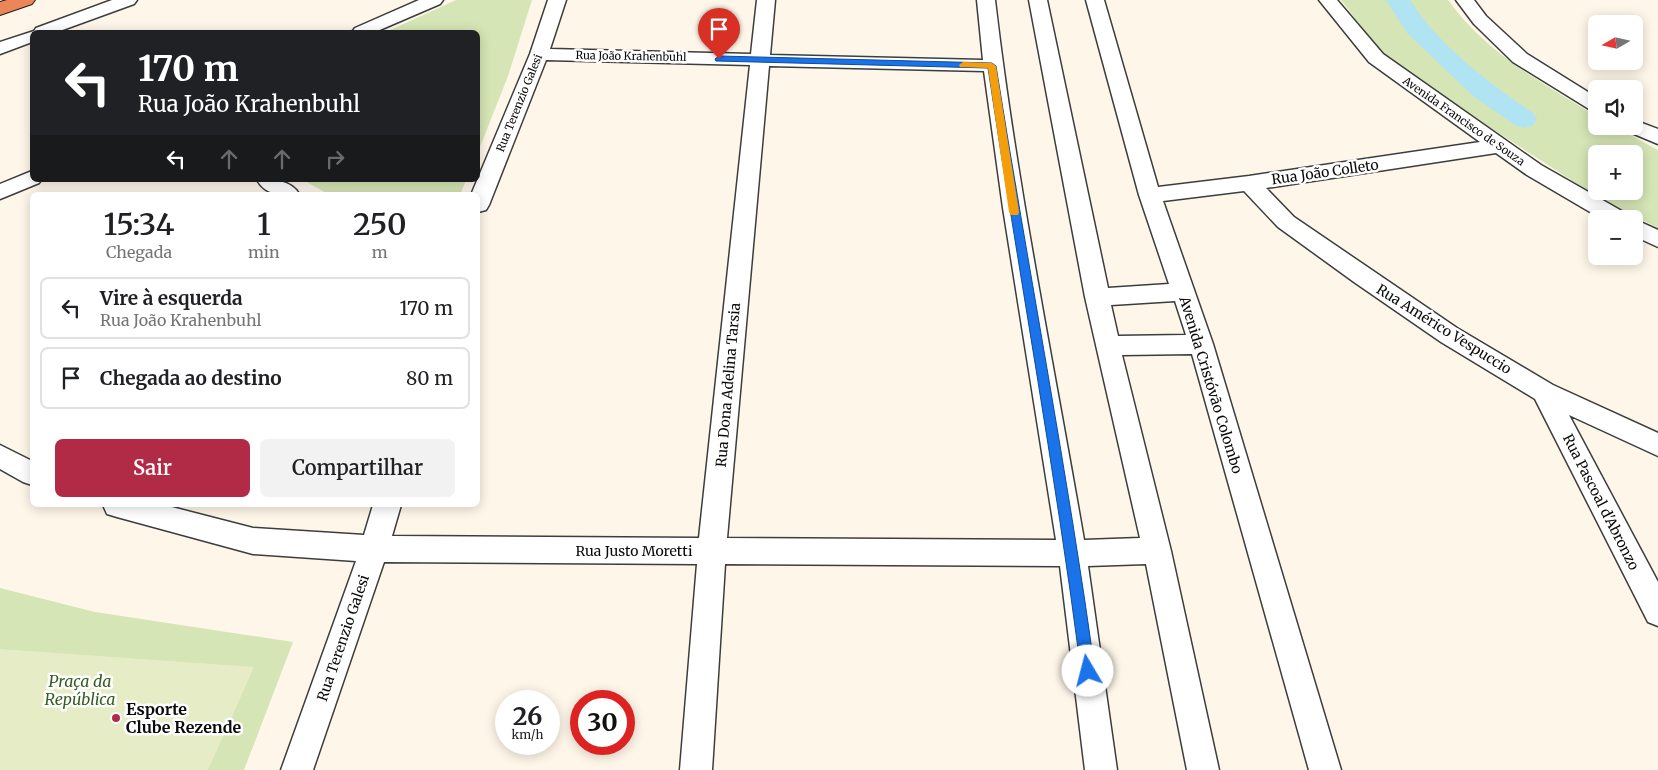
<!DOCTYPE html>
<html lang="pt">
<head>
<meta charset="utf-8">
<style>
	body { margin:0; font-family:Merriweather,serif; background:#f2f2f2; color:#202124; height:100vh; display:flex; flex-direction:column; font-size:19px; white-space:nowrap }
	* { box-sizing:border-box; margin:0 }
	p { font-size:16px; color:#757577 }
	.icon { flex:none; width:28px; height:28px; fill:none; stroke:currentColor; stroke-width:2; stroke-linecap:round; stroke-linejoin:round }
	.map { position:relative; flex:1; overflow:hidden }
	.side { position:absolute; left:30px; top:192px; width:450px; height:315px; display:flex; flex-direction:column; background:#fff; border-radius:8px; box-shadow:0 2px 12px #0003 }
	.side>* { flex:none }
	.hud { position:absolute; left:30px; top:30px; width:450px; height:152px; border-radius:8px; box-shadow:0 2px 12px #0003; background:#202124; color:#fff; overflow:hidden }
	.needle { width:32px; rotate:261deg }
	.fabs { position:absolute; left:1588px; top:15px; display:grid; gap:10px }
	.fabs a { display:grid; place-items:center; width:55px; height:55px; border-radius:8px; background:#fff; box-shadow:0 2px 12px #0003; font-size:25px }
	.speed { position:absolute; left:495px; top:690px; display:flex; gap:10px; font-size:25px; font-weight:700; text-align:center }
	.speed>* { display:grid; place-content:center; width:65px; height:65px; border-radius:50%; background:#fff; box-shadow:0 2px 12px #0003; line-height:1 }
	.speed small { font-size:12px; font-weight:400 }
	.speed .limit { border:8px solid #d22; background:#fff; color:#111 }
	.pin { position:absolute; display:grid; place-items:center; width:42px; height:42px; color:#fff; margin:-51px -21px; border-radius:50% 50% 50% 0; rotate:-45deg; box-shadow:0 0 5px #0007 }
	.pin .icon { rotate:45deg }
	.me { position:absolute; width:55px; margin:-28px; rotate:352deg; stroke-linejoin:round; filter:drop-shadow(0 0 4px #0008) }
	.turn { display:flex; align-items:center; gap:18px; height:105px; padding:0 25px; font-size:22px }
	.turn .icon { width:65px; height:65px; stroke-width:2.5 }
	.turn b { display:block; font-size:35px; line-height:42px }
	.lanes { display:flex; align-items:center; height:48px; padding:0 25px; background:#0003; justify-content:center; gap:25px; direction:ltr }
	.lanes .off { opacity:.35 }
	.eta { display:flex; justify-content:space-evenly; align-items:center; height:85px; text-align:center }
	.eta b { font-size:30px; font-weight:600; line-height:35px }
	.action { display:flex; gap:10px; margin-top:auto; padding:10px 25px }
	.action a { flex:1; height:58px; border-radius:8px; background:#b12b46; color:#fff; font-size:20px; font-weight:600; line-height:58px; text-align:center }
	.action a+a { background:#f2f2f2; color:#202124 }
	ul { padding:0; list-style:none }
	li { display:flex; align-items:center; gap:15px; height:62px; margin:0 10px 8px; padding:0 15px; border:2px solid #e0e0e0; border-radius:8px }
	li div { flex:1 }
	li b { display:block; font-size:19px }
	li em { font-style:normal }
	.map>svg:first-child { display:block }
</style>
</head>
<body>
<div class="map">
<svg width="1658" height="770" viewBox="0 0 1658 770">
	<rect width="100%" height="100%" fill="#fef6e8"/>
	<path fill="#d5e5b5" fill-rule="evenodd" d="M456,0h76l-24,76 -30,76v-120h-92z
		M1341,0h107c39,54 93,82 148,116v10h18l44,24v78l-67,-35 -146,-95 -64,-46zM1596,154h38v37h-38z
		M303,180h163l-6,15h-130z
		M0,588l95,24 198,30 -49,128h-244z"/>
	<path fill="#e6edc6" d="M0,649l254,18 -46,103h-208z"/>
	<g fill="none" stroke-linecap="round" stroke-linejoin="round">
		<path fill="#b0e4f2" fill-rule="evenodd" d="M1386,0h24c30,47 78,82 123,113l4,6 -4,6 -9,3 -9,-3 -42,-29 -66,-63z"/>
		<g stroke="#3d3d3d" stroke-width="3">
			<path id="street" d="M112,0h25l-3,4 -77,28h-25v10l-32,12v-12l34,-11 2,-3z
				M419,0h24l-3,4 -65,28h-23l3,-4z
				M548,0h18l-16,49 201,5 6,-54h18l-5,55 213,5 -6,-60h18c21,181 58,360 89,540l56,-2 -55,-241 -56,-297h18l61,288 61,-4 -30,-89 -53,-195h18l54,187 91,-11 231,-34 -111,-80 -50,-62h18l46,54 158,111 86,49 3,5h-28l-75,-44 -31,-22 -230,35 28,29 163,111 96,57 105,48v23l-89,-41 89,167v44l-10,-4 -113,-223 -94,-57 -87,-60 -76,-55 -34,-36 -81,10 50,143 128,426h-32l-117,-416 -70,1 49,196 48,219h-32l-41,-206 -58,2 29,204h-32l-25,-204 -335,-2 -13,206h-32l17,-206 -313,-2 -71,208h-32l75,-209 -103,-7 -136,-37 -10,-3 -4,-9h61l89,23 111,7 9,-30h28l-9,31 307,2 51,-473 -204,-5 -57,145 -3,5 -8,2v-17h-7l59,-141zM769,66l215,5 19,137 53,332 -329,-2zM1175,301l11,34 -68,1 -7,-31z
				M1456,0h18l12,16 41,38 69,43v14l-7,-2 -76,-47 -39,-38z
				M1634,120l24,9v15l-31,-13 -3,-5h10z
				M32,171v9h9l-2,3 -39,16v-15z
				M257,180c17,0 33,-1 43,15 -17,0 -33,2 -43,-15z
				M1634,219l24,11v17l-24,-11z
				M0,445l32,16v24l-9,-3 -23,-13z"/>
		</g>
		<g stroke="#1b1b1b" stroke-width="2">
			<path id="highway" d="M7,0h28l-3,4 -32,11v-13z"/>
		</g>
		<use href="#street" fill="#fff" fill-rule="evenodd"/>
		<use href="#highway" fill="#ec8558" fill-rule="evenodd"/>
	</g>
	<path fill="#1a73e8" stroke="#114b97" d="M719,56l273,7 4,3c32,202 71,403 99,605l-2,5 -5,2 -5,-2 -2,-5c-26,-202 -63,-402 -93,-603l-272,-7 -1,-2z"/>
	<path fill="#f59e0b" d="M963,62l29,1 4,3 23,146 -1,3h-7l-2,-3 -21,-144 -28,-1 -1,-2z"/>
	<circle fill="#b12b46" stroke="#fff" stroke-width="2" cx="116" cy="718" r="5"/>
	<g text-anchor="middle" stroke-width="5" stroke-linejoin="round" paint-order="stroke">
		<g font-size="11" fill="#0a0a0a" stroke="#fff">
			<text transform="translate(631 56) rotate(1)" y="4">Rua João Krahenbuhl</text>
			<text transform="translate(519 103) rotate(-68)" y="4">Rua Terenzio Galesi</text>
			<text transform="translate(1464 121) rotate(35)" y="4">Avenida Francisco de Souza</text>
		</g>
		<g font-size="14" fill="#0a0a0a" stroke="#fff">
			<text transform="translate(1325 172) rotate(-8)" y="5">Rua João Colleto</text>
			<text transform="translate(1444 329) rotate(32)" y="5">Rua Américo Vespuccio</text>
			<text transform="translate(728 385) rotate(-85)" y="5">Rua Dona Adelina Tarsia</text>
			<text transform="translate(1211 385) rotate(73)" y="5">Avenida Cristóvão Colombo</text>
			<text transform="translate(1601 502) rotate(63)" y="5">Rua Pascoal d'Abronzo</text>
			<text x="634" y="556">Rua Justo Moretti</text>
			<text transform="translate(343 638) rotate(-71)" y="5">Rua Terenzio Galesi</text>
		</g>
		<g font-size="16" font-style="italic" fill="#365d1f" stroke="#fff">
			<text x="80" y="687">Praça da<tspan x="80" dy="18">República</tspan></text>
		</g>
		<g font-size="16" font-weight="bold" fill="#0a0a0a" stroke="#fff" text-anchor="start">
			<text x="126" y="715">Esporte<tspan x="126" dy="18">Clube Rezende</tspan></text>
		</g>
	</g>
</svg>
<div class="fabs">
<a><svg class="needle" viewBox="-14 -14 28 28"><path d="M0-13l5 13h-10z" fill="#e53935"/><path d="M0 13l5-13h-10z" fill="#757577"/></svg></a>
<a><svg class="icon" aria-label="sound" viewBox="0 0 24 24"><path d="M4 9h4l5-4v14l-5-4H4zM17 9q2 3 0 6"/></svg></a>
<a>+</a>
<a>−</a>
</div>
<div class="speed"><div>26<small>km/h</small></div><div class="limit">30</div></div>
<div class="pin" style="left:719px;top:59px;background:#d93025"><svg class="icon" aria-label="arrive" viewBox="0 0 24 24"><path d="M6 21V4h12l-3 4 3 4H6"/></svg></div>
<svg class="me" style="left:1088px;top:671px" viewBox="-20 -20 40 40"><circle r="19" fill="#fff"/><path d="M0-13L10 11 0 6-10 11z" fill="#1a73e8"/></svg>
<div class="hud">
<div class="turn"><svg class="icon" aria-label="left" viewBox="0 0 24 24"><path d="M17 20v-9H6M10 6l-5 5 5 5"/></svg><div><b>170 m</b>Rua João Krahenbuhl</div></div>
<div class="lanes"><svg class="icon" aria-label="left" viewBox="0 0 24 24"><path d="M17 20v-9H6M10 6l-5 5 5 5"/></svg><svg class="icon off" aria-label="ahead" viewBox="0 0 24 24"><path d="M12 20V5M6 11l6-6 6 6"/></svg><svg class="icon off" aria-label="ahead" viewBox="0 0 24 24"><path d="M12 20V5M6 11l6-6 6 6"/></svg><svg class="icon off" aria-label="right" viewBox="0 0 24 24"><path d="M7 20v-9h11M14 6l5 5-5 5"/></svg></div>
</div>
<section class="side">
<div class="eta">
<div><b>15:34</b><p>Chegada</p></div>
<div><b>1</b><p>min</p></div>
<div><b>250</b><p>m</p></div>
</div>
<ul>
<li><svg class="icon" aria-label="left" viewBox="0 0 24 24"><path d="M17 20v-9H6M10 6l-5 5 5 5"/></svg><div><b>Vire à esquerda</b><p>Rua João Krahenbuhl</p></div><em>170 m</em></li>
<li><svg class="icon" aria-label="arrive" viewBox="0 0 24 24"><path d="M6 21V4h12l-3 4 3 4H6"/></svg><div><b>Chegada ao destino</b></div><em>80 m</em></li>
</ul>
<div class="action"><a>Sair</a><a>Compartilhar</a></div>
</section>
</div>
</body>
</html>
